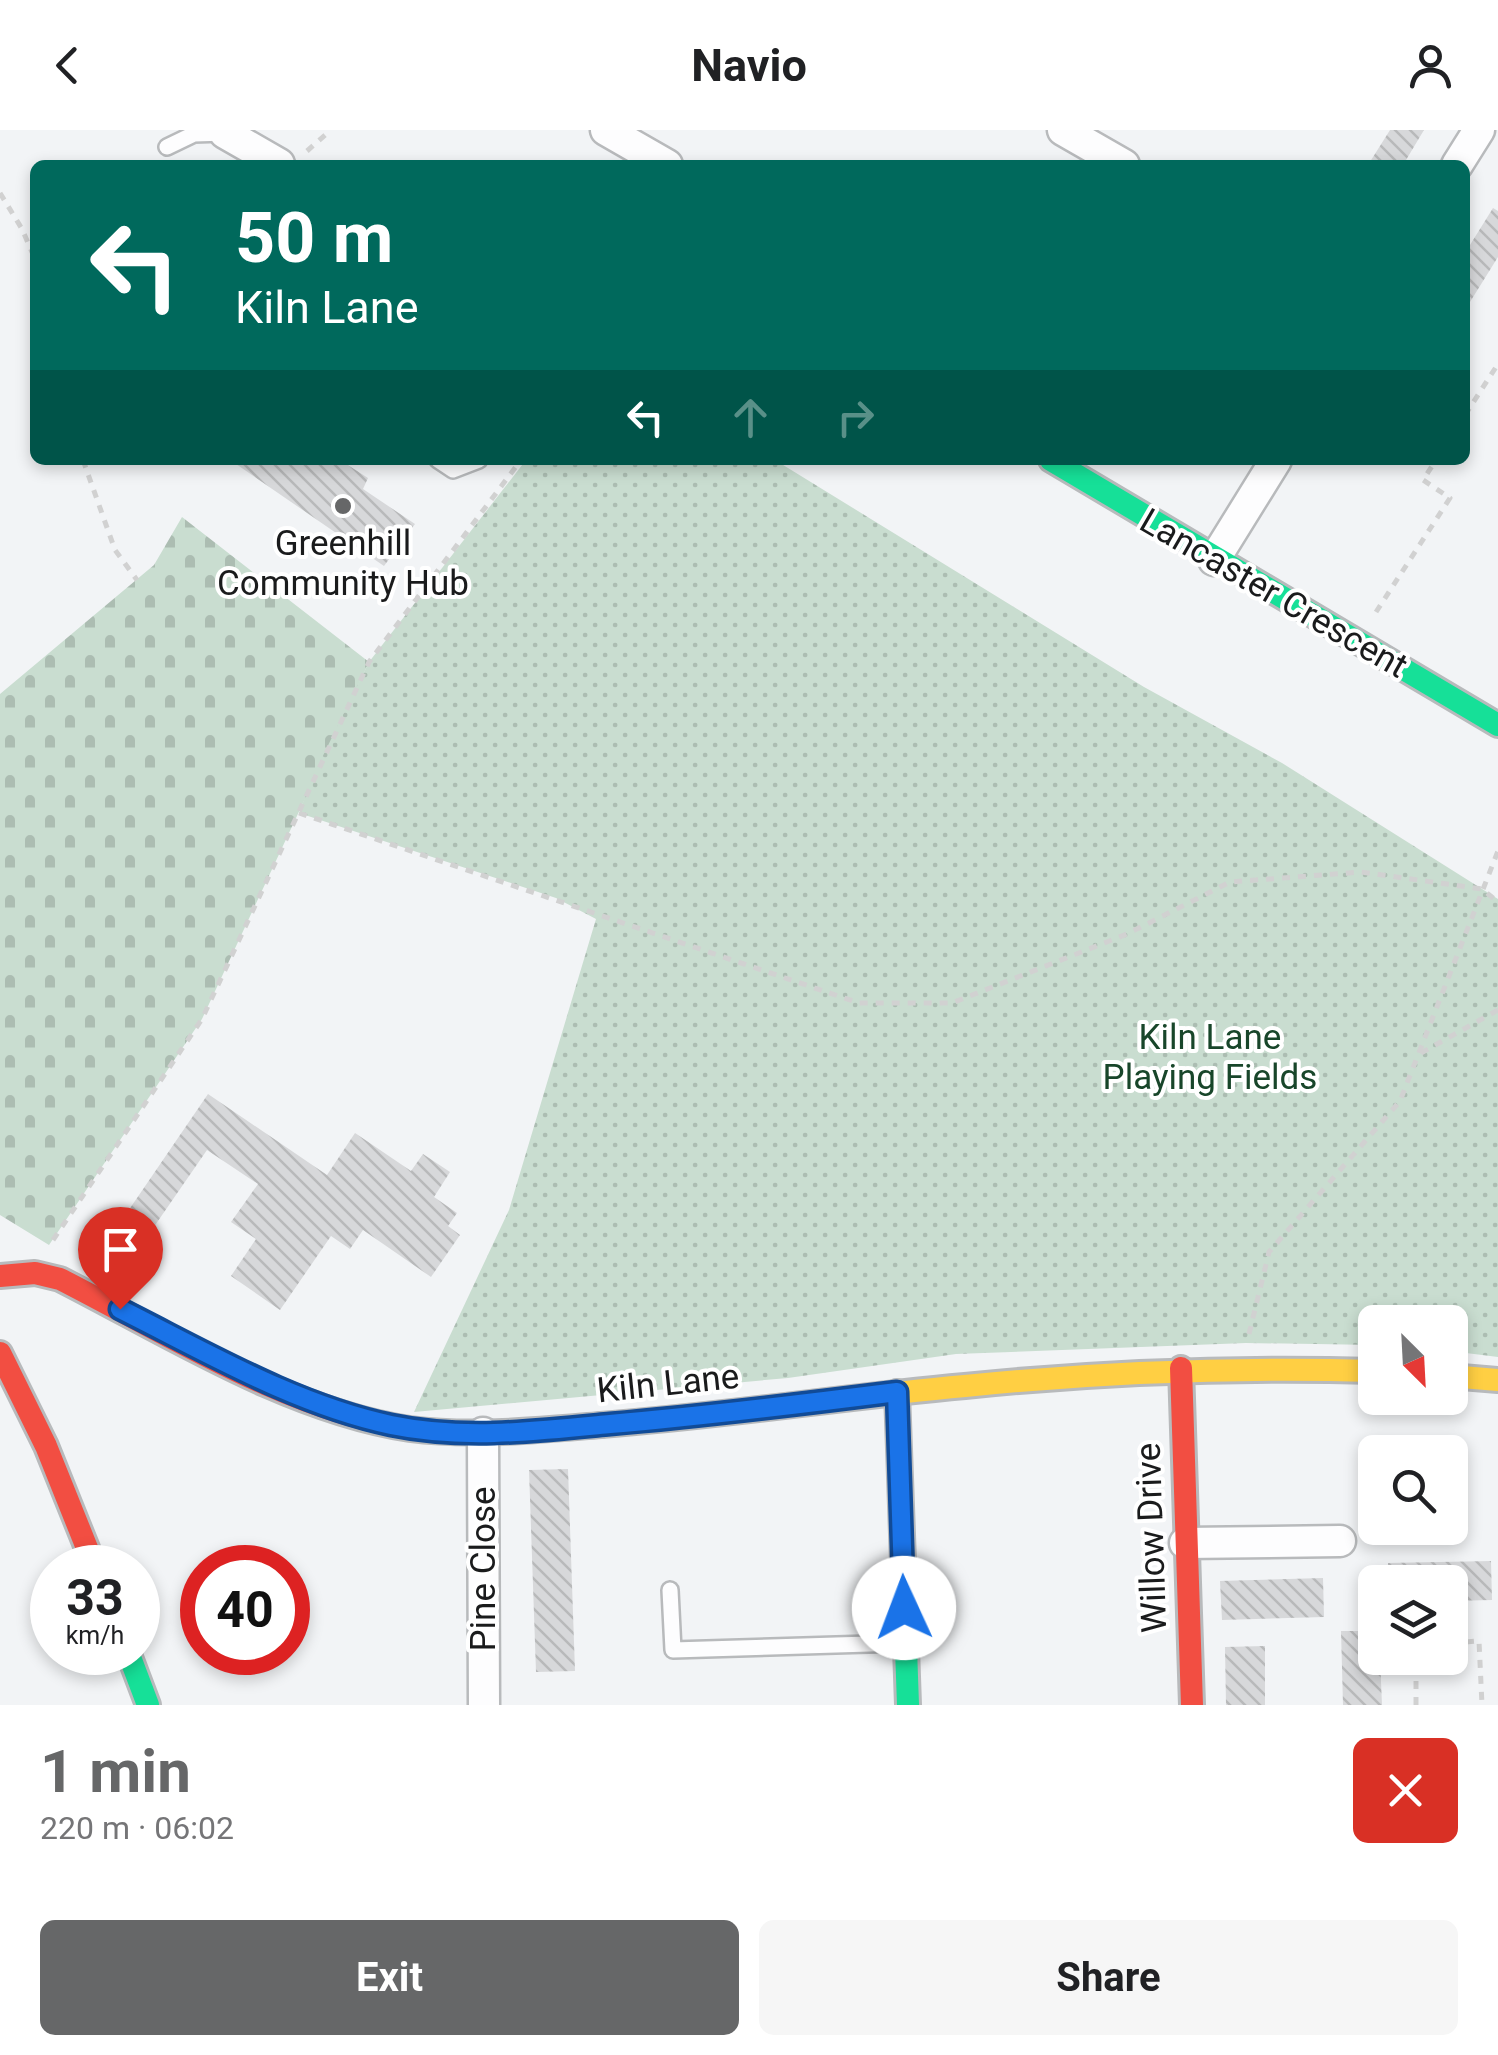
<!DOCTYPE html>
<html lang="en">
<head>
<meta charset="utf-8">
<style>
	body { margin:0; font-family:Roboto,sans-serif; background:#f6f6f6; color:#202124; height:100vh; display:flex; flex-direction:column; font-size:38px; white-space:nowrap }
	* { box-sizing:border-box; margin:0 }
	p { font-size:32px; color:#757577 }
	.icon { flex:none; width:55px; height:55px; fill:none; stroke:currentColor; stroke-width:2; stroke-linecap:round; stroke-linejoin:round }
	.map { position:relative; height:1575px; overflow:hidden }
	.details { display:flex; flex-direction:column; background:#fff; flex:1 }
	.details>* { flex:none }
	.hud { position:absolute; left:30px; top:30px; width:1440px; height:305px; border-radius:15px; box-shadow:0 5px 15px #0003; background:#00695c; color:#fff; overflow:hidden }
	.needle { width:65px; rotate:156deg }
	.tools { position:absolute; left:1358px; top:1175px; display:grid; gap:20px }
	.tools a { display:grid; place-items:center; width:110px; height:110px; border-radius:15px; background:#fff; box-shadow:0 5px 15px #0003; font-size:50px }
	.speed { position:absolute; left:30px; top:1415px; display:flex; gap:20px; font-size:50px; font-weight:700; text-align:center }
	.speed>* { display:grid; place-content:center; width:130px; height:130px; border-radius:50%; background:#fff; box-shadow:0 5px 15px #0003; line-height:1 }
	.speed small { font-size:25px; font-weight:400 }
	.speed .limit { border:15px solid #d22; background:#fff; color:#111 }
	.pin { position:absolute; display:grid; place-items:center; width:85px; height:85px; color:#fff; margin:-102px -42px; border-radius:50% 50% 50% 0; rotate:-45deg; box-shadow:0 0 10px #0007 }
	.pin .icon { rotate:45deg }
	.me { position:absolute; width:110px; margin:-55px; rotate:358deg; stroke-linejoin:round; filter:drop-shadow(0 0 8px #0008) }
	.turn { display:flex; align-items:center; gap:35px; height:210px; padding:0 40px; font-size:45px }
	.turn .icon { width:130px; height:130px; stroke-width:2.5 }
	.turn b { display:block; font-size:70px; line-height:85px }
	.lanes { display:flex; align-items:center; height:95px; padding:0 40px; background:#0003; justify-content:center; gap:50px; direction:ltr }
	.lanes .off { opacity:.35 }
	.round { display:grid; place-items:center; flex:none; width:105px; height:105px; border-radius:15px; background:#f6f6f6 }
	.summary { display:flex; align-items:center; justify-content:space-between; height:170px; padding:0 40px }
	h1 { font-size:60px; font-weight:700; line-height:75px; color:#666768 }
	.button { display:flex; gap:20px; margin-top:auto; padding:20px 40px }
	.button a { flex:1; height:115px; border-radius:15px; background:#666768; color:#fff; font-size:40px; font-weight:700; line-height:115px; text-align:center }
	.button a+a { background:#f6f6f6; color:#202124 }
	header { display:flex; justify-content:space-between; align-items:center; height:130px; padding:0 40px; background:#fff; font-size:45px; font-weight:700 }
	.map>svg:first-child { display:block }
</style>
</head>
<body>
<header><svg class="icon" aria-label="back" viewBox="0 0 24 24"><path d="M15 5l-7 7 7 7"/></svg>Navio<svg class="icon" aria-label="person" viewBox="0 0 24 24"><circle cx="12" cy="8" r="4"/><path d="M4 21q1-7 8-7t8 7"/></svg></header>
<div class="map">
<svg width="1498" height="1575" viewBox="0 0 1498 1575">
	<defs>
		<pattern id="cemetery-stones" width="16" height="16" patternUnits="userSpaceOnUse" patternTransform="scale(2.5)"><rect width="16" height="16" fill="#c9ddd0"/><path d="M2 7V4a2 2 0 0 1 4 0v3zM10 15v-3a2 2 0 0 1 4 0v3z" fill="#acbdb2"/></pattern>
		<pattern id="park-dots" width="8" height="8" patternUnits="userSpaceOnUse" patternTransform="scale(2.5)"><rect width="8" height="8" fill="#c9ddd0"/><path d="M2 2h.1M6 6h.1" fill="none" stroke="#acbdb2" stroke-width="1.8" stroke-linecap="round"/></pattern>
		<pattern id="building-back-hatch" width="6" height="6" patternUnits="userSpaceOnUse" patternTransform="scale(2.5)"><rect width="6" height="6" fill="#d7d8da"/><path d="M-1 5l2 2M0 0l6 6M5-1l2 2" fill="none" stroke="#b8b9ba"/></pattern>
	</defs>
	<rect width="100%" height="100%" fill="#f2f4f6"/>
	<path fill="url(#cemetery-stones)" d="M182,387l187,145 -167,357 -153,226 -49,-30v-521l154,-129z"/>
	<path fill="url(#park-dots)" d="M526,330h249l369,227 138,76 216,136v458l-48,-6v-29h-75v23l-129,-2 -290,11 -168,24 -374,34 95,-202 87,-291 -40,-21 -257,-85 14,-37 56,-114z"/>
	<path fill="url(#building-back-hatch)" d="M1390,0h34l-21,35h-35z
		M1493,78l5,3v46l-33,53v-57z
		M239,330h81l4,3 3,-3h13l28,18 -5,11 52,35 -31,42 -148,-102z
		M208,964l119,81 28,-42 56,38 12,-17 27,18 -16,25 23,16 -9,13 12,9 -29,42 -68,-47 -13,19 -19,-13 -51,74 -49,-34 25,-37 -25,-17 27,-38 -51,-34 -58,84 -25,-17z
		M568,1339l7,202 -39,1 -7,-202z
		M1491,1431l1,39 -42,1v-19h-61l-1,-19z
		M1323,1448l1,39 -102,3 -2,-39z
		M1341,1501h34v27h5l2,47h-39z
		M1265,1516v59h-39l-1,-58z"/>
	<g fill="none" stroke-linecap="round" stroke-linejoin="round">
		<g stroke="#b8babc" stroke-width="20">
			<path id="lane" d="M167,17l27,-13 31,-1
				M438,330l15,10 26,-10
				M670,1460l3,60 229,-7"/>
		</g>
		<g stroke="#b8babc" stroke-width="35">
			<path id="street" d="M606,0l61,35
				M1063,0l61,35
				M225,3l54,31
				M1457,35l22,-35
				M1214,430l62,-100
				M483,1303l1,272
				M1185,1413l155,-2"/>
		</g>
		<g stroke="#b8babc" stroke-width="28">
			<path id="fast" d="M1051,330l447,265
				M897,1262l11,313
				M128,1522l20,53"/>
		</g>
		<g stroke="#b8babc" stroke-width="28">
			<path id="slow" d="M1450,1246l48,4
				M601,1295c122,-9 242,-28 364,-39 136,-14 273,-19 410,-15"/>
		</g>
		<g stroke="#b8babc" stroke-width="28">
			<path id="jam" d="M0,1146l35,-3 25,6c108,55 229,132 350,150 63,8 129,1 191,-4
				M0,1223l46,93 49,122
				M1181,1238l11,337"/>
		</g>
		<path stroke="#d1d1d1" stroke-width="5" stroke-dasharray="8 8" stroke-linecap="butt" d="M307,21l24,-21
			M0,63l22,36 13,30
			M1465,285l33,-51
			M83,330l32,90 22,30
			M1376,482l74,-114 -27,-18 13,-20
			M299,683l560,190h93l175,-69 103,-52 131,-10 121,17 16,13
			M1421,923l77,-43
			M53,1110l149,-221 167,-357 152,-202
			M1249,1204l20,-82 131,-151 98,-250
			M1450,1513l29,-2 3,64
			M1416,1575v-47"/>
		<use href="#lane" stroke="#fdfdfe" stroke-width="15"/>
		<use href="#street" stroke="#fdfdfe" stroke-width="30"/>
		<use href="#fast" stroke="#16e098" stroke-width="22"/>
		<use href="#slow" stroke="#ffcf43" stroke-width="22"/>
		<use href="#jam" stroke="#f24e42" stroke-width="22"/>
	</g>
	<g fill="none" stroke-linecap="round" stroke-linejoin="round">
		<g stroke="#114b97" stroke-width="25">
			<path id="route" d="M120,1179c86,43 176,96 271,116 72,15 148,6 219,-1 96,-8 192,-20 287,-32l7,216"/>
		</g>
		<use href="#route" stroke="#1a73e8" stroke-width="18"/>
	</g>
	<circle fill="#666768" stroke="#fff" stroke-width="4" cx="343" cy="376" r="10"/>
	<g text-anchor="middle" stroke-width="8" stroke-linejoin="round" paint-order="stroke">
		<g font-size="35" fill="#1a1b1c" stroke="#fff">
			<text x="343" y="425">Greenhill<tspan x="343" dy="40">Community Hub</tspan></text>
		</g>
		<g font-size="35" fill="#1a1b1c" stroke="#fff">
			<text transform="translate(1274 463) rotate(30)" y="12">Lancaster Crescent</text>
			<text transform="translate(668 1253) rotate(-6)" y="12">Kiln Lane</text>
			<text transform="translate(1151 1408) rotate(-92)" y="12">Willow Drive</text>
			<text transform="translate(483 1439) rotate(-90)" y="12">Pine Close</text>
		</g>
		<g font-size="35" fill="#18462a" stroke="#fff">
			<text x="1210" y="919">Kiln Lane<tspan x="1210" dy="40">Playing Fields</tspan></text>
		</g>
	</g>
</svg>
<div class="tools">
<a><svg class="needle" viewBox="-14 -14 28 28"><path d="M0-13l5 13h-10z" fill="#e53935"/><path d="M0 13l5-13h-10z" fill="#757577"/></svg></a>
<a><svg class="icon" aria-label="search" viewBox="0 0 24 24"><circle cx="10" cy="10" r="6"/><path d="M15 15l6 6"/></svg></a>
<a><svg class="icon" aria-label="layers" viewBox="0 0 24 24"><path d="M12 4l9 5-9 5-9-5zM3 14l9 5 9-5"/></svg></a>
</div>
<div class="speed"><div>33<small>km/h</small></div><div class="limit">40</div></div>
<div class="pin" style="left:120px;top:1179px;background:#d93025"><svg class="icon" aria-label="arrive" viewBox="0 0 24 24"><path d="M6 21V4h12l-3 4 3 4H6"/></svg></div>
<svg class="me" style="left:904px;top:1478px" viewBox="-20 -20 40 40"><circle r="19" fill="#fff"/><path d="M0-13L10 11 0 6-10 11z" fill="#1a73e8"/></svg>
<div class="hud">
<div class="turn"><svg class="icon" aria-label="left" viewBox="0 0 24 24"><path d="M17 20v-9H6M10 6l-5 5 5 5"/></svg><div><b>50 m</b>Kiln Lane</div></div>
<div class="lanes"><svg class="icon" aria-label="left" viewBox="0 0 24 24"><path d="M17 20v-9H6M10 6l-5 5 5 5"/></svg><svg class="icon off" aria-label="ahead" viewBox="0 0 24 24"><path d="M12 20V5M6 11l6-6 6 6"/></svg><svg class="icon off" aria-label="right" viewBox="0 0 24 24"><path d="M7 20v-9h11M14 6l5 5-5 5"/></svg></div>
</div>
</div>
<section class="details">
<div class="summary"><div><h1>1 min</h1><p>220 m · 06:02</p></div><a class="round" style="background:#d93025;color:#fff"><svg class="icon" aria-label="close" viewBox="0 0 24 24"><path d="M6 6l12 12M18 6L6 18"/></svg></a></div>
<div class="button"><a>Exit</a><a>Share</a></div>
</section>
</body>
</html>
